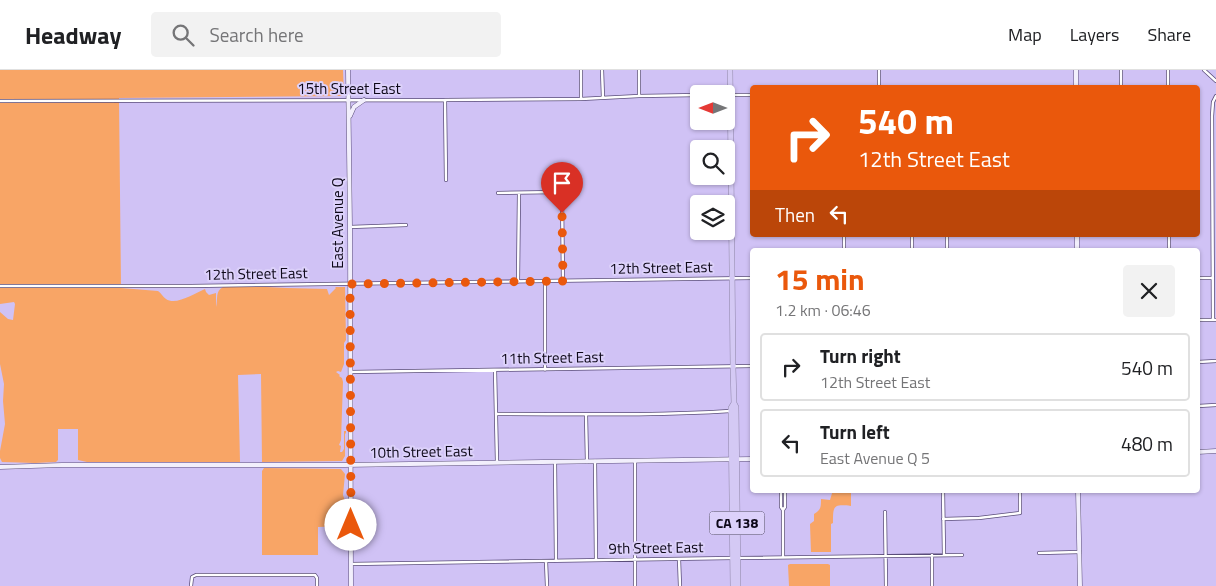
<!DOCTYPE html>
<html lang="en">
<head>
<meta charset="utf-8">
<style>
	body { margin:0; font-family:"Titillium Web",sans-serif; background:#f2f2f2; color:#202124; height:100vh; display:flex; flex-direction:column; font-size:19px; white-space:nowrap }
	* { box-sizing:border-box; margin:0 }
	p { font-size:16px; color:#757577 }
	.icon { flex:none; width:28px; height:28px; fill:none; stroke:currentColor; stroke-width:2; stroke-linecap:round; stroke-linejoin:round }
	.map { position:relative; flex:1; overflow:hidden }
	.panel { position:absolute; left:750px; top:178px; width:450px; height:245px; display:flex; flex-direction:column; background:#fff; border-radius:5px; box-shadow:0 1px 4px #0004 }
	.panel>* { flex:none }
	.hud { position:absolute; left:750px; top:15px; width:450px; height:152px; border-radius:5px; box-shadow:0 1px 4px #0004; background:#ea580c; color:#fff; overflow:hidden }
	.needle { width:32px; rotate:270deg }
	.tools { position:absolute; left:690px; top:15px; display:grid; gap:10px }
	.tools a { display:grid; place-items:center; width:45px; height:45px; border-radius:5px; background:#fff; box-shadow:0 1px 4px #0004; font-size:25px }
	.pin { position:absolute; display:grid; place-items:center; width:42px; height:42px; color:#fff; margin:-51px -21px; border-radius:50% 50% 50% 0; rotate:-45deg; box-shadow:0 0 5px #0007 }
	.pin .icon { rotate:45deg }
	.me { position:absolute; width:55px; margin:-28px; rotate:0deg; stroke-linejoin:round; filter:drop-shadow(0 0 4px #0008) }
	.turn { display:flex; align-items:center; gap:18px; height:105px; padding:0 25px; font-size:22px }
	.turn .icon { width:65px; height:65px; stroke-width:2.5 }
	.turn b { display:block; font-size:35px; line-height:42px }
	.then { display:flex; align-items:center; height:48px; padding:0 25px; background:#0003; gap:10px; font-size:19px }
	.round { display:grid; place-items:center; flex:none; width:52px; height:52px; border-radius:5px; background:#f2f2f2 }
	.overview { display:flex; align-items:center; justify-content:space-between; height:85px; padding:0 25px }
	h1 { font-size:30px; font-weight:700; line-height:38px; color:#ea580c }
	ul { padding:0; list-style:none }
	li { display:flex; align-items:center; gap:15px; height:68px; margin:0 10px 8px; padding:0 15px; border:2px solid #e0e0e0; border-radius:5px }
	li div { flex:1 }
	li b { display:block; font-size:19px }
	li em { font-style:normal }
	header { display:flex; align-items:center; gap:30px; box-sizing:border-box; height:70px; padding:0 25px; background:#fff; border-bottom:1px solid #e0e0e0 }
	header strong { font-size:24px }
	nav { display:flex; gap:28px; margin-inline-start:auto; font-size:18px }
	.search { width:350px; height:45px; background:#f2f2f2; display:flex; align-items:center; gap:12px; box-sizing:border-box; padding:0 18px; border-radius:5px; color:#757577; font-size:19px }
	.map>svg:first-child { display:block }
</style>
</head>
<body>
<header>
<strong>Headway</strong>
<div class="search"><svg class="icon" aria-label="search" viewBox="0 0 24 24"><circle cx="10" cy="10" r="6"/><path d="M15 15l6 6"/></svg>Search here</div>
<nav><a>Map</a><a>Layers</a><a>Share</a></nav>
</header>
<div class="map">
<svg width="1216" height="516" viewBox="0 0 1216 516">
	<rect width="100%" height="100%" fill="#d0c2f5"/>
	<path fill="#f8a566" d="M0,0h343l1,26 -225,2 2,190 37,3c3,2 5,6 8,8 10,7 29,-6 39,-10l1,3 3,3 7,-2v14c2,-8 -1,-16 7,-20h43l21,1 40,1 2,6 7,-7 -1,-1h10l1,53 -2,3v21l-3,8 -3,-1 -2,1 4,3 -1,1 3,2 1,4 -2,58 -2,5 2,1 -1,6h2l2,-3v-18h2v2l-1,1v22l-3,5 -80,1 -1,-88 -23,1 2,87h-153l-9,-2v-31h-20v31l-2,2 -21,1 -33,-1 -2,-4v-7l5,-27 -2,-23 1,-17 -4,-20v-52l8,7 5,1 2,-16 -1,-2 -14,2z
		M264,398l77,1 4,5 -2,21 2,6v25l-27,1v28h-56v-84z
		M833,420h18v16c-18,-2 -18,0 -18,17l-2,1v28h-20l-1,-28 4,-3v-7c7,-4 7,-7 7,-15l9,1z
		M790,494h38l2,1v21h-41l-1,-21z"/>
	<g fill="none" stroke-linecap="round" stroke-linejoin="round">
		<g stroke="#5a4d79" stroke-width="4">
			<path id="street" d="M581,0v29
				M602,0l1,28
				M639,0v26
				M879,0v18
				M1121,0v18
				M1168,0v18
				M1204,0l12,11
				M726,25h26
				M445,30l1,80
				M0,31l445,-1 136,-1 58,-3 60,-1
				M498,123l62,-1 2,4 1,85
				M350,157l56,-2
				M844,165v15
				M912,165v15
				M947,165v15
				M1169,165v15
				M1198,208h14
				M545,211v89
				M518,212l1,-89
				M0,216h191l561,-8
				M1198,250h18
				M1213,250l-1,-204 1,-14 3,-6
				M1198,292l18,-1
				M495,300l2,92
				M351,302l401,-6
				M1198,336l18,-1
				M496,344c78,0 156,2 234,-3
				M586,345l1,47
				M595,391l1,99
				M635,391v125
				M555,392l1,98
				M781,420v17l2,3v47
				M943,420l1,65
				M783,440l2,-3v-17
				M885,442l1,74
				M943,449l36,-1 41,-5v-23
				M1039,483l41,-1
				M932,485v31
				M738,488l224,-3
				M679,489l1,27
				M546,491l1,25
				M351,494l382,-6
				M191,516l1,-9 4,-2h119l2,3v8"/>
		</g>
		<g stroke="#5a4d79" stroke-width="5">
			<path id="secondary" d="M348,0l2,157 1,359
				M1076,0v18
				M350,46l4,-9 10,-7
				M1077,165v15
				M1198,382l18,-1
				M0,397l62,-2h282l408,-6
				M1078,420l2,96"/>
		</g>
		<g stroke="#8e85a7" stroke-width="6">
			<path id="highway" d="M730,0l3,297 1,36 2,4 2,179
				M733,516l-2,-178 3,-5"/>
		</g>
		<use href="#street" stroke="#fff" stroke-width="2.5"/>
		<use href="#secondary" stroke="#f2effc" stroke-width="4"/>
		<use href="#highway" stroke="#d4c9f4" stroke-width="5"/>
	</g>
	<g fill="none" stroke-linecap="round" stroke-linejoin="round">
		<path stroke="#ea580c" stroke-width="9" stroke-dasharray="0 16.2" d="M351,455l-1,-241 213,-3 -1,-68"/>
	</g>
	<g text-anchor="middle" stroke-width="4" stroke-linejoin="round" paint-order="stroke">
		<rect fill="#dcd1fa" stroke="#4b445c" stroke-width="1" x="709.5" y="441.5" width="55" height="23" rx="4"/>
		<g font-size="14" font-weight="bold" fill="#0d0818">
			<text x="737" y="458">CA 138</text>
		</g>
		<g font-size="15" fill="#0d0818" stroke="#dcd1fa">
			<text x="349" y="24">15th Street East</text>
			<text transform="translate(338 153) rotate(-90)" y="5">East Avenue Q</text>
			<text transform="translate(661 198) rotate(-1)" y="5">12th Street East</text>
			<text transform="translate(256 204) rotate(-1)" y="5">12th Street East</text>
			<text transform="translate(552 288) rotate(-1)" y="5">11th Street East</text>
			<text transform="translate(421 382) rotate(-1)" y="5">10th Street East</text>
			<text transform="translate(656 478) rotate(-1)" y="5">9th Street East</text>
		</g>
	</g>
</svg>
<div class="tools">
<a><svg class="needle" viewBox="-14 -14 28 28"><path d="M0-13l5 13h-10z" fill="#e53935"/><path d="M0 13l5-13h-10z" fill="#757577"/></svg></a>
<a><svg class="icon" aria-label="search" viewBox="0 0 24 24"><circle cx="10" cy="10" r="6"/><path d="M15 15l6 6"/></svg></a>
<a><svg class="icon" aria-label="layers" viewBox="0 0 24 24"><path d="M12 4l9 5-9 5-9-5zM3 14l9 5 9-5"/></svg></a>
</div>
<div class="pin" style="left:562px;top:143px;background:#d93025"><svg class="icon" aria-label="arrive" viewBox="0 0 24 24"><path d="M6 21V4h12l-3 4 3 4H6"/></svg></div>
<svg class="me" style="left:351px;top:455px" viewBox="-20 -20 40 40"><circle r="19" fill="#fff"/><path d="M0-13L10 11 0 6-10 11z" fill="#ea580c"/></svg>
<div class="hud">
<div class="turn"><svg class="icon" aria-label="right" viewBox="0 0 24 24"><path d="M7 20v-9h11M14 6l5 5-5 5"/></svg><div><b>540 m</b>12th Street East</div></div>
<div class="then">Then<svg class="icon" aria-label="left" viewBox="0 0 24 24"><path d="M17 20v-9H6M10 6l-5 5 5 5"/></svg></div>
</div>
<section class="panel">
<div class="overview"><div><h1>15 min</h1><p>1.2 km · 06:46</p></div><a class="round"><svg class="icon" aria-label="close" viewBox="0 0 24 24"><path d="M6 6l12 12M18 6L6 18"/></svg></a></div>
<ul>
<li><svg class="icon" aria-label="right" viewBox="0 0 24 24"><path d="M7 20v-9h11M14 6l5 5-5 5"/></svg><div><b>Turn right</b><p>12th Street East</p></div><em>540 m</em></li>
<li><svg class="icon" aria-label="left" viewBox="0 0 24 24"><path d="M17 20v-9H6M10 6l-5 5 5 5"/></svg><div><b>Turn left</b><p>East Avenue Q 5</p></div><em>480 m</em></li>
</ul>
</section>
</div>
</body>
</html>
